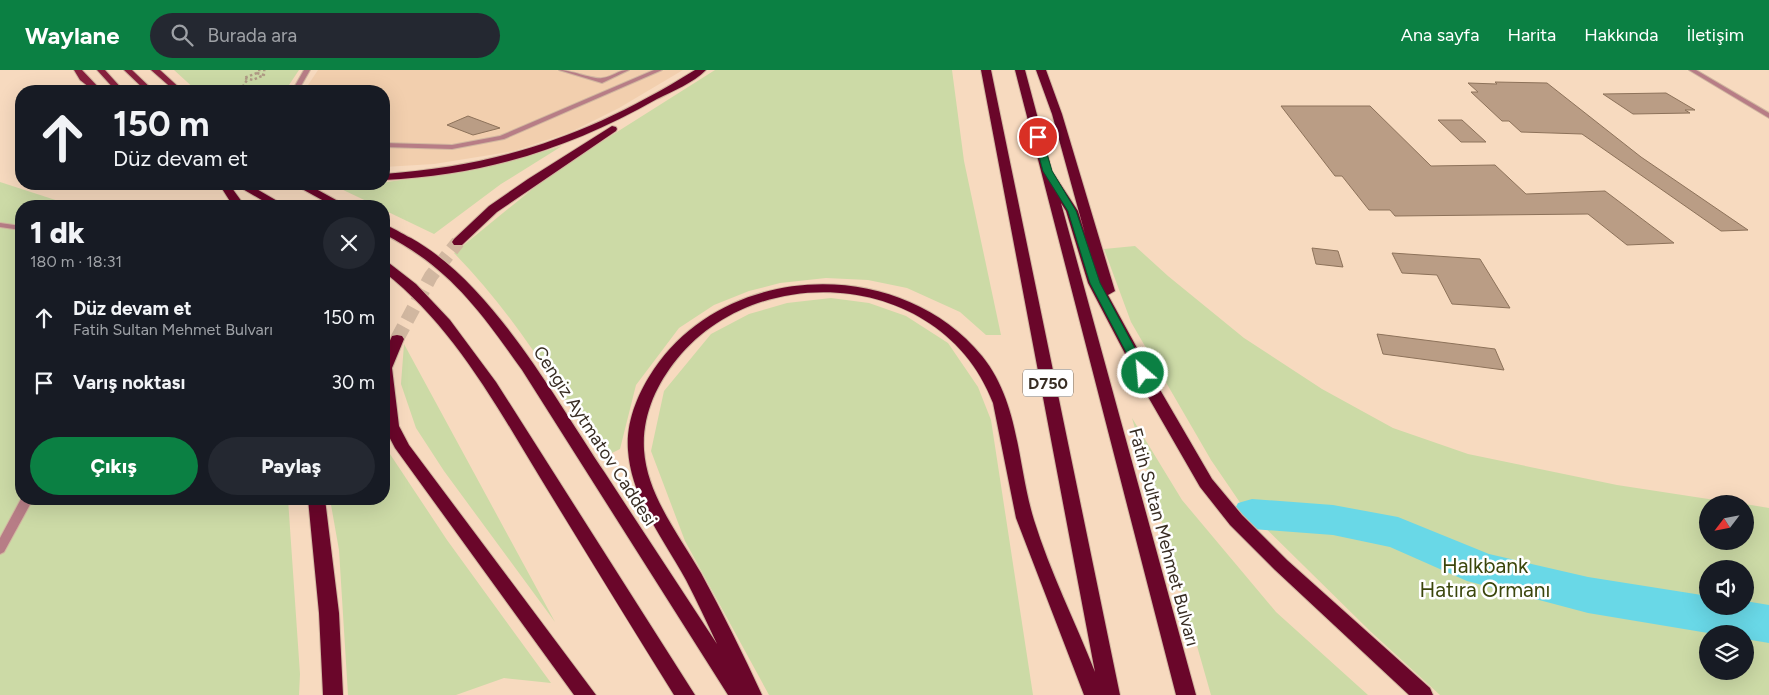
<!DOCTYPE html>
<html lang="tr">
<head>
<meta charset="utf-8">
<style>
	body { margin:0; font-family:Figtree,sans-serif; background:#242831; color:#f1f3f6; height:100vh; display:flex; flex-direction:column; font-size:19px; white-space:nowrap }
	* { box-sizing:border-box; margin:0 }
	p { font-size:16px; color:#9ea1a6 }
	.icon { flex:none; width:28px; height:28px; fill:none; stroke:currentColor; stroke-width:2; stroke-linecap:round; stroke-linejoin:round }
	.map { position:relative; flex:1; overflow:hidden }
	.details { position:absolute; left:15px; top:130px; width:375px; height:305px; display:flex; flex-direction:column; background:#171b24; border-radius:20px; box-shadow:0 5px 20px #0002 }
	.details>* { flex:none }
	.top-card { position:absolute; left:15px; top:15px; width:375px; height:105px; border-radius:20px; box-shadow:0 5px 20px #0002; background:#171b24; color:#f1f3f6; overflow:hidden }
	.needle { width:32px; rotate:238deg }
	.controls { position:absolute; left:1699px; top:425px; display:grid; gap:10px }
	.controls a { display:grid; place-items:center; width:55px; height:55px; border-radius:50%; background:#171b24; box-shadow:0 5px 20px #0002; font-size:25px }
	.pin { position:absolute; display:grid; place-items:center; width:42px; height:42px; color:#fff; margin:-21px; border:2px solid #fff; border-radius:50%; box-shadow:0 1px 5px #0007 }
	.me { position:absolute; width:55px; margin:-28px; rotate:333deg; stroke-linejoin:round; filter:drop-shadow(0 0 4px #0008) }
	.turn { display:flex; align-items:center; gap:18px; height:105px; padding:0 15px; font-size:22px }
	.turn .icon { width:65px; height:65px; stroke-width:2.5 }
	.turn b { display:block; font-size:35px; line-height:42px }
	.round { display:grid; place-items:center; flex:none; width:52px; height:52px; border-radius:26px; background:#242831 }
	.overview { display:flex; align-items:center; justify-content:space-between; height:85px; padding:0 15px }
	h1 { font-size:30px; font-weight:800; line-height:38px }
	.cta { display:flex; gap:10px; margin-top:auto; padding:10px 15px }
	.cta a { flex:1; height:58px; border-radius:30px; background:#0b8043; color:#fff; font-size:20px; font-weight:800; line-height:58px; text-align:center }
	.cta a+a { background:#242831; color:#f1f3f6 }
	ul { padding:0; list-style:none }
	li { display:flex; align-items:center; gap:15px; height:65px; padding:0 15px }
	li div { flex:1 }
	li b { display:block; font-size:19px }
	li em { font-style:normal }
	header { display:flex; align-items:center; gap:30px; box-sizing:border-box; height:70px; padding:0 25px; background:#0b8043; color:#fff }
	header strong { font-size:24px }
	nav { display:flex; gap:28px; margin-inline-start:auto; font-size:18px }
	.search { width:350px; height:45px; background:#242831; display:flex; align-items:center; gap:12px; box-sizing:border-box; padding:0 18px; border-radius:28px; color:#9ea1a6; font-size:19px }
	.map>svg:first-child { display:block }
</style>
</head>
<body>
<header>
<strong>Waylane</strong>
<div class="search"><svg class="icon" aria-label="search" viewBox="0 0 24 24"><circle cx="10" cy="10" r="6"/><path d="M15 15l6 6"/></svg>Burada ara</div>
<nav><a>Ana sayfa</a><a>Harita</a><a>Hakkında</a><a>İletişim</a></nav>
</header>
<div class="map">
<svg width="1769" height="625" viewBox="0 0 1769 625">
	<rect width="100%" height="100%" fill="#f7dabf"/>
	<path fill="#f2cfae" d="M318,0h365l-64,38 -48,24 -57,19 -80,13 -50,3v-76h-80z"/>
	<path fill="#ccdaa6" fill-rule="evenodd" d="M174,0h125l-14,21h-88z
		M715,0h237l12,91 37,174h-15l-26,-23 -53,-24 -39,-8 -42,-2 -46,5 -31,8 -35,14 -35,23 -43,57 -16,64 -18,9c-46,-73 -87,-143 -148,-205l98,-80z
		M562,76l-61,38 -67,50 -50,-24v-4h-7l-38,-18c74,-9 149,-19 223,-42z
		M0,112l74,24h-53v293h267l12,175 -1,21h-299z
		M1135,176l33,30 76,62 78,51 71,39 75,26 149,31 124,19h-33v37h37v-37l24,4v187h-329l-69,-63 -130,-128 -30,-44 -80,-138 -27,-73zM1708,499h37v37h-37zM1708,564h37v37h-37z
		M831,228l38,5 37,13 42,27 30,44 13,33 42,275h-264l-84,-154 -34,-90 13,-60 47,-57 38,-20 38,-11z
		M404,274l151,278 -111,-151 -28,-43 -15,-44z
		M1132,348l50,82 94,112 92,83h-157z
		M384,375l63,95 104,143 -47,-5 -48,17h-108l-9,-145 -9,-51h54z"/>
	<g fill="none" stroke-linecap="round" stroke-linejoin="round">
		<path fill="#69d8e7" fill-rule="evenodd" d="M1252,429l81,6 65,12 91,37 99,23 120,19v10h37v-5l24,4v38l-24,-4v-5h-31l-126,-21 -121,-32 -77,-34 -57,-12 -81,-6 -14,-4 -6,-11 6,-11z"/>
	</g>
	<path fill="#ba9d85" stroke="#8d725a" d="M1495,12l52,1 94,74 107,73 -27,1 -139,-97 -61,-2 -12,-11h-7l-31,-29h7l-10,-9 29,1z
		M1666,23l29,17h-10l5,3 -57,1 -30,-20z
		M1281,36h89l61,60 64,-1 31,29 79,-3 69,52 -47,2 -39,-31 -193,2 -5,-6h-21l-27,-34h-7z
		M468,46l32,12 -27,7 -26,-10z
		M1438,50h24l24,22h-25z
		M1312,178l26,3 5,16 -27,-3z
		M1392,183l88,6 30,49 -58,-4 -15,-29 -35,-2z
		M1377,264l118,15 9,21 -121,-16z"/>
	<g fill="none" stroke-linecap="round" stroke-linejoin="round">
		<path stroke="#d1b7a0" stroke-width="14" stroke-dasharray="14 7" stroke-linecap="butt" d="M397,269l34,-63 27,-34"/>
		<g stroke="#d1b7a0" stroke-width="2">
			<path id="lane" d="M0,153l21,3v4l-21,-3z
				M21,429h12l-29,53 -4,2v-16z"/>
		</g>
		<g stroke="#d1b7a0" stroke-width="2">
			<path id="street" d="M304,0h6l-12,21h-6z
				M559,0c12,0 36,10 43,8 11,-1 15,-8 27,-8l-27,13z
				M654,0h8l-158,69 -52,10 -68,-2v-4l68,2 48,-9z
				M1689,0h7l73,43v5z"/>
		</g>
		<g stroke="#d1b7a0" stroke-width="2">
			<path id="primary" d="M74,0h8l20,21h-8l-14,-11z
				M97,0h8l19,21h-8z
				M124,0h8l22,21h-8z
				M151,0h9l23,21h-8z"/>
		</g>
		<g stroke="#d1b7a0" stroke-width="2">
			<path id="highway" d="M695,0h11c-13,13 -33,21 -49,29 -88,50 -172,76 -273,81v-6c120,-9 208,-40 311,-104z
				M981,0h10l129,625h-36l-68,-177 -23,-115c-49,-130 -232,-147 -316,-44 -21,26 -35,57 -33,91 3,45 35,85 57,123 22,40 42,81 61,122h-34l-206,-325c-42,-59 -72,-102 -138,-136v-9c9,2 18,9 27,13 81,45 143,159 194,235 37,57 75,114 112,171 -10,-21 -20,-43 -31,-64 -22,-40 -55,-82 -58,-130 -2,-29 10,-57 26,-81 73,-108 246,-113 328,-13 38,47 35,109 52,164 16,52 41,101 61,152z
				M1015,0h10l27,101 26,40 7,23 -33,-120 -16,-44h10l16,44 53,177 -7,4 51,93 53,91 30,36 45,45 143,128 3,7h-24l-134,-125 -45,-45 -30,-38 -57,-99 -55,-105 -22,-72 -5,-8 135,492h-20z
				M612,56l4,1 1,2 -1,2 -119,81 -35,33h-8l-2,-3 2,-3 35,-33 39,-27z
				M219,114h10l16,22h-12z
				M234,114h14l38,22h-14z
				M293,114h14l40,22h-14z
				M384,192l5,1 27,21 34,36 46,62 199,313h-21c-45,-72 -89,-144 -133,-216 -45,-74 -88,-153 -157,-207z
				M397,265l5,1 2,3 -12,29 7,58 10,19 187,250h-22l-179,-247 -11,-21v-73l8,-18z
				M308,429h17l14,114 4,82h-20l-4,-82z"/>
		</g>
		<path stroke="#af9984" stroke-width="2.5" stroke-dasharray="2.5 2.5" stroke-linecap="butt" d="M258,0h10
			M257,3l7,2 -11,5 -9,-2z
			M240,21l7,-11"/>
		<use href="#lane" fill="#b77d86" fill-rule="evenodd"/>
		<use href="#street" fill="#b77d86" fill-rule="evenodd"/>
		<use href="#primary" fill="#88213e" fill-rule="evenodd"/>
		<use href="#highway" fill="#6a062a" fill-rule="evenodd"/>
	</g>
	<path fill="#0b8043" stroke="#07532c" d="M1038,65l4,2 10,34 24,40 24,72 48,90 -1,2h-8l-2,-2 -47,-90 -22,-72 -25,-40 -9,-34z"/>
	<g text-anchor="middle" stroke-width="5" stroke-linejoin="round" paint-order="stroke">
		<rect fill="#fff" stroke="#746c65" stroke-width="1" x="1023" y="299.5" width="50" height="27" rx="4"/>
		<g font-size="16" font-weight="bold" fill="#382d23">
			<text x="1048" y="319">D750</text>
		</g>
		<g font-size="18" fill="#382d23" stroke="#fff">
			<text transform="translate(595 366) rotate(57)" y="6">Cengiz Aytmatov Caddesi</text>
			<text transform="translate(1164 467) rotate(75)" y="6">Fatih Sultan Mehmet Bulvarı</text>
		</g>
		<g font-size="21" fill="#3b460c" stroke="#fff">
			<text x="1485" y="503">Halkbank<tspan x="1485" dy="24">Hatıra Ormanı</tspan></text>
		</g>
	</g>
</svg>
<div class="controls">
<a><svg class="needle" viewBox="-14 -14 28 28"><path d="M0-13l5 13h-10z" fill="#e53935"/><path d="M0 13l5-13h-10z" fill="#9ea1a6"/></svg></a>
<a><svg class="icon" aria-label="sound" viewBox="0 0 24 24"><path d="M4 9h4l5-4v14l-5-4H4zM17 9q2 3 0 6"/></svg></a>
<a><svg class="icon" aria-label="layers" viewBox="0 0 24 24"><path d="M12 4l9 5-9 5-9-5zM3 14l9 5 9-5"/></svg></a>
</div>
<div class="pin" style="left:1038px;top:67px;background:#d93025"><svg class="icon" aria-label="arrive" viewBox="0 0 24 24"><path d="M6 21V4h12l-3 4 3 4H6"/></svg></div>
<svg class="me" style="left:1143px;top:303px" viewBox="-20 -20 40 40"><circle r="17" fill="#0b8043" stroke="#fff" stroke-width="3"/><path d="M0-11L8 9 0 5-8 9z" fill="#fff"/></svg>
<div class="top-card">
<div class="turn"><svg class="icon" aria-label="ahead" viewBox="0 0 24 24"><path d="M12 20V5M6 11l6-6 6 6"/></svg><div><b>150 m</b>Düz devam et</div></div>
</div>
<section class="details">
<div class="overview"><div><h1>1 dk</h1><p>180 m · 18:31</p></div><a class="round"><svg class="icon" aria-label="close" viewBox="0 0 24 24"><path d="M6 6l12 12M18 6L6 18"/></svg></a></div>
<ul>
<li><svg class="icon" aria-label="ahead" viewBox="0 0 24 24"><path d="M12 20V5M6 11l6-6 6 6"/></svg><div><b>Düz devam et</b><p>Fatih Sultan Mehmet Bulvarı</p></div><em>150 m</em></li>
<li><svg class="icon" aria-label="arrive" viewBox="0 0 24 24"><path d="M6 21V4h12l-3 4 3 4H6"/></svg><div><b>Varış noktası</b></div><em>30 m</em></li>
</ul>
<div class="cta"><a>Çıkış</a><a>Paylaş</a></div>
</section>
</div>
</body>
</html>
